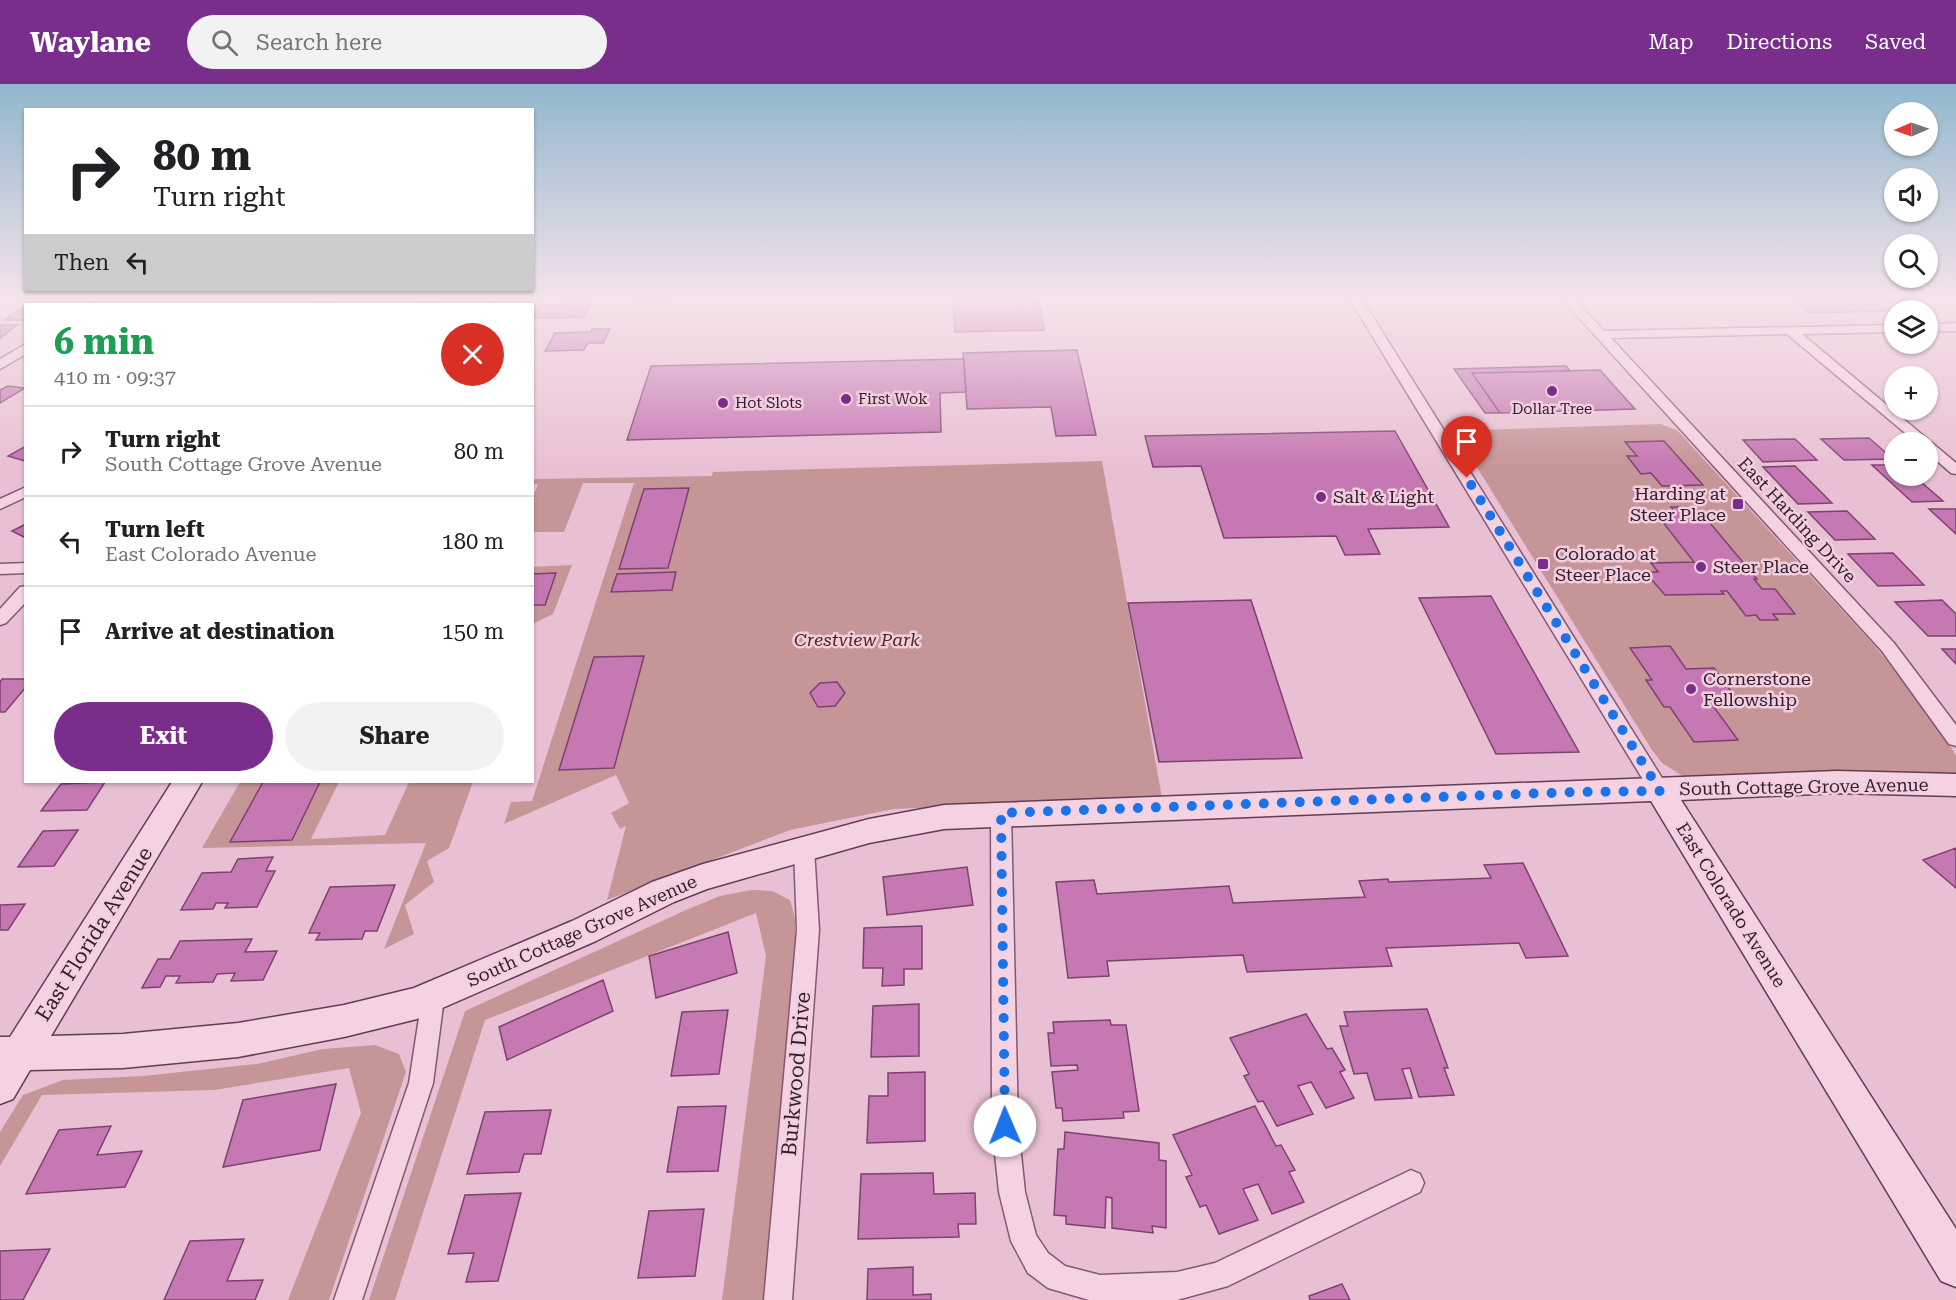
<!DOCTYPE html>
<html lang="en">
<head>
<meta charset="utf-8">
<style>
	body { margin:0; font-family:"Roboto Serif",serif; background:#f2f2f2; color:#202124; height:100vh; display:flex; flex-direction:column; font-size:22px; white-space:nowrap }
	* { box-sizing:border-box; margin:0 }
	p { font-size:20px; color:#757577 }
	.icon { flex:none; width:33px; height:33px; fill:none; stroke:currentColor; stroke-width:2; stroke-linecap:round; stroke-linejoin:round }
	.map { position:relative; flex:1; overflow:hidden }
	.drawer { position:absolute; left:24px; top:219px; width:510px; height:480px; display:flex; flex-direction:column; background:#fff; border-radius:0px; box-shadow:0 2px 4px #0004 }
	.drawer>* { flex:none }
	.top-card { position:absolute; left:24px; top:24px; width:510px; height:183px; border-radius:0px; box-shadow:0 2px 4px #0004; background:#fff; color:#202124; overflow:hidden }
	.needle { width:39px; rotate:268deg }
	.fabs { position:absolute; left:1884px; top:18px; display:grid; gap:12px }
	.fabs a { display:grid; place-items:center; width:54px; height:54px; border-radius:50%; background:#fff; box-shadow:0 2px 4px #0004; font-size:30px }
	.pin { position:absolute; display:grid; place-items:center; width:51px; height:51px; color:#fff; margin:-62px -26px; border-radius:50% 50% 50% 0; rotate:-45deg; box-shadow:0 0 6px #0007 }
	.pin .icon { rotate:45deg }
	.me { position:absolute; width:66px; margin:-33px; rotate:359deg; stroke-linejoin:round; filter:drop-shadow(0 0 4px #0008) }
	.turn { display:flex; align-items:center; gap:21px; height:126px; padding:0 30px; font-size:27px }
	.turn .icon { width:78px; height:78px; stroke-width:2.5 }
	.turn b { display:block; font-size:42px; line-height:51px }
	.then { display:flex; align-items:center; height:57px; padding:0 30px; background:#0003; gap:12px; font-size:22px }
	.round { display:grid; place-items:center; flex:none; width:63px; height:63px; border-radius:32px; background:#f2f2f2 }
	.headline { display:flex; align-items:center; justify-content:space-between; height:102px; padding:0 30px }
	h1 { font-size:36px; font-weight:700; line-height:45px; color:#1e9e55 }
	.cta { display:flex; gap:12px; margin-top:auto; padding:12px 30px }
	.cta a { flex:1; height:69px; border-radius:36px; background:#7a2e8b; color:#fff; font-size:24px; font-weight:700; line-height:69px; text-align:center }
	.cta a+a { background:#f2f2f2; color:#202124 }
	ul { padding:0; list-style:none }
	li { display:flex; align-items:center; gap:18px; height:90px; padding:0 30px; border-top:2px solid #e0e0e0 }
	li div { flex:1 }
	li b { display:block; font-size:22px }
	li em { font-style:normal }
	header { display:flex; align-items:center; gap:36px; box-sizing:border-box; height:84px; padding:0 30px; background:#7a2e8b; color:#fff }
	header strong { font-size:28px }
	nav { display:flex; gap:33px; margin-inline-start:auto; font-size:21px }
	.search { width:420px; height:54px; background:#f2f2f2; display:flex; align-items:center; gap:15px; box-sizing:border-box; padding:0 21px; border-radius:33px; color:#757577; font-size:22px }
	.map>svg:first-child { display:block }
</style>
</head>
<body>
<header>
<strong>Waylane</strong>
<div class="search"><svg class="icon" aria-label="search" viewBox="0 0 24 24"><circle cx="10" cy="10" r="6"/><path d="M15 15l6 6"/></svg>Search here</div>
<nav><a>Map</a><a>Directions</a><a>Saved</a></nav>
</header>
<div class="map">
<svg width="1956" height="1216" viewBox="0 0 1956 1216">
	<rect width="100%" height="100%" fill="#e9c0d3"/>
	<path fill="#c69598" d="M1660,340l17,6 197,215 48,58 32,49 2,4v18l-272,3 -22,-14 -10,-13 -195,-315 2,-3 18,-2z
		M1102,377l60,337 -268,11 -104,21 -183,70 19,-74 -6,3 -9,-16 18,-10 -13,-28 -112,49 7,-22 21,-1 102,-318h-51l-19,49h-31v-34l5,-14h-5v-5l179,-3 1,-4z
		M572,481l-19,49 -20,10 -1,-57z
		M240,698h99l-28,57 74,-4 24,-53h64l-24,66 -22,13 7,21 -29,23 9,29 -30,15 42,-106 -224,5z
		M752,806l20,1 18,9 5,18v29l-32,353h-41l44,-344 -10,-43 -271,107 -90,280h-26l96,-289 221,-101 34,-14z
		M375,961l24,9 7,18 -77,228h-41l73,-187 -12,-45 -135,22 -172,5 -42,71v-34l23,-37 40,-15 80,-4 114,-12 66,-15z"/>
	<path fill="#c578b2" stroke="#7e4170" stroke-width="1.5" d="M421,214h22l-5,6h-22z
		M634,214h37v3h-38z
		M953,214h85l6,32 -89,2z
		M1792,214h108l17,12 -107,3z
		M340,215l-4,5h-20l4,-4z
		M590,220l-6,13 -50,1 7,-13z
		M19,225h7v9l-3,2h-18z
		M0,241h17l-17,13z
		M592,245h18l-7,14h-15l-4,7 -39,1 10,-18 36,-1z
		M1077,266l19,85 -40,1 -5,-29 -84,2 -4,-56z
		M964,275l2,33 -26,1 1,39 -314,8 24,-74z
		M1566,282l4,5 -98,2 28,40h-15l-31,-44z
		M1600,286l35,39 -135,4 -28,-40z
		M8,302l17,2 -25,15v-13z
		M1395,347l54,96 -81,2 12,25 -35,1 -9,-19 -112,2 -23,-72 -48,1 -8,-31z
		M1869,354l24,21 -49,1 -23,-21z
		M1795,355l22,21 -54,2 -20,-22z
		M1664,357l39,44 -41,1 -11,-13 -10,1 -14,-18h10l-12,-14z
		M26,362l-1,15 -17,-5z
		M1872,381h22v11h20l29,25 -31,1z
		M1795,382l37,37 -34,1 -35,-37z
		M689,404l-21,80 -49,1 25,-80z
		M1671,423h17l4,4h8l57,68h-3l8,10h13l20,25h-22l5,6h-18l-4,-5 -10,1 -19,-25h-6l3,3 -59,1 -20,-23h13l-7,-9 43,-1 -39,-50h20z
		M1929,425h27v25z
		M1847,427l28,28 -40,1 -27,-28z
		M26,440v14l-14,-7z
		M1893,469l31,32 -46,1 -30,-32z
		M676,488l-4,18 -61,2 6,-18z
		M556,489l-11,32h-13v-31z
		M1491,512l88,156 -83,2 -77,-156z
		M1251,516l51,158 -143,4 -31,-159z
		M1942,516l14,14v22h-28l-33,-34z
		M1670,562l16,23 28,-1 22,30 -28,1 30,41 -44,2 -24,-35h-6l-18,-27h6l-22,-32z
		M1942,565h14v15z
		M644,572l-30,112 -55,2 35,-113z
		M2,595h24v8l-21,25h-5v-30z
		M837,598l8,11 -10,13 -17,1 -8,-14 10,-10z
		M105,698l-18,28 -46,1 20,-27z
		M263,698h57l-28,58 -62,2z
		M78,746l-24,36 -36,1 25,-36z
		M1956,764v40l-33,-28z
		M273,773l-7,14h9l-18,36 -32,1 3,-5h-12l-3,6 -32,1 21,-37 29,-1 7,-13z
		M1523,779l45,93 -42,2 -7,-15 -133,5 6,18 -145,6 -4,-17 -136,6 2,15 -41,2 -12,-96 38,-2 3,14 132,-8 4,17 132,-6 -6,-16 29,-2 1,3 102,-4 -7,-13z
		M967,783l6,38 -86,10 -4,-38z
		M395,801l-18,46h-12l-3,8 -46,1 4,-7h-11l21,-46z
		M25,820l-17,26h-8v-25z
		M922,842v43h-18v16l-22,1 1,-18h-20l1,-40z
		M728,848l9,41 -81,25 -7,-42z
		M252,855l-7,13 32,-1 -14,29 -32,1 4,-8 -18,1 -4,8 -37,1 4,-7h-14l-6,11 -18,1 16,-29h12l10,-18z
		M603,896l10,31 -106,49 -8,-33z
		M919,920v52l-48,1 2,-51z
		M1427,925l21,59h-4l10,27 -35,2 -9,-29 -8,1 10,29 -37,2 -8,-27 -13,1 -14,-48h8l-4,-14z
		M728,926l-9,64 -48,2 11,-64z
		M1306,930l21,35 5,-1 13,22 -5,2 14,26 -28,10 -15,-26 -13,4 15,28 -36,12 -14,-25 -5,1 -14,-26 5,-2 -19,-36z
		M1110,936l1,5h15l13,86 -16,1 1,6 -61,3 -1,-13h-6l-4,-36 26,-2 -1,-5 -26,1 -3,-33h6l-1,-11z
		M925,988v69l-58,2 2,-47h19v-23z
		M336,1000l-16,66 -97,17 20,-67z
		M726,1022l-8,65 -51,1 11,-65z
		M1255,1022l21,40 5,-1 14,25 -6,2 15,30 -32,12 -14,-30 -15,5 15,31 -39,14 -13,-29 -6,2 -14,-30 6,-2 -19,-40z
		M551,1026l-10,44h-17l-5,18 -52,2 18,-62z
		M111,1042l-14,29 45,-4 -17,36 -99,7 33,-64z
		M1065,1048l94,11v17l7,1v67l-14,-2 1,7 -41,-5v-30l-6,-1 -1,31 -39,-4v-8l-12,-1 4,-66h6z
		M933,1089l1,21 41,-1 1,31h-18l1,13 -101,2 3,-65z
		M521,1109l-23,88 -32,1 8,-29 -26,1 17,-59z
		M704,1125l-9,67 -57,2 11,-67z
		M244,1155l-17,42 36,-1 -8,20h-91l26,-59z
		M50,1165l-27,51h-23v-49z
		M913,1183v28l18,-1v6h-64l1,-31z
		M1342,1200l8,16h-40l-1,-4z"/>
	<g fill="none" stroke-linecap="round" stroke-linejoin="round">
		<g stroke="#815973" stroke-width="3">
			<path id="street" d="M80,214h13l-7,6h-11z
				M275,214h13l-6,6h-11z
				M1349,214h12l306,488 3,5 -3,5 -7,3 -7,-3z
				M1561,214h12l31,33 290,-6v7l-92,2 154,129v11l-5,-1 -23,-20v-11h-12l-129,-108 -176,4 283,305 62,82v21l-7,-2 -67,-93z
				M1956,239v8h-28v-6z
				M26,260v10l-26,15v-10z
				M26,403v10l-26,12v-10z
				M26,479v10l-26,1v-10z
				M26,502v16l-20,21 -6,2v-16l20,-22z
				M1001,721l7,2 3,6 7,313 7,66 11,43 12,18 17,13 35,9 77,-3 38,-9 196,-93 9,4 4,9 -4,9 -192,94 -51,14h-88l-41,-12 -20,-15 -17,-32 -12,-49 -7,-66 -1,-313 3,-6z
				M804,756l7,2 3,6 5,82 -27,370h-28l33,-370 -3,-82 3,-6z
				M433,903l8,4 3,7 -11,85 -71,217h-28l75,-217 13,-85 3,-7z"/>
		</g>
		<g stroke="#623d56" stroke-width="3">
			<path id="secondary" d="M475,214h18l-5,6h-16z
				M1837,687l119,3v22l-119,-3 -156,7 275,429v58l-15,-6 -290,-480 -707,28 -75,14 -162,46 -33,13 -78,39 -179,78 -73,18 -106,20 -115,11 -93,2 -17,29 -13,5v-67h10l162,-255h30l-151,254 72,-2 115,-11 106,-18 70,-17 158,-67 80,-39 51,-18 166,-45 75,-14z"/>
		</g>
		<use href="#street" fill="#f5d2e2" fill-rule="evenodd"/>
		<use href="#secondary" fill="#f5d2e2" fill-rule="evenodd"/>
	</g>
	<linearGradient id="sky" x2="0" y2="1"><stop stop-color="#91b7cc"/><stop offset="0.56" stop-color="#f5e3eb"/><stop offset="1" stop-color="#f5e3eb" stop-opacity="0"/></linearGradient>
	<rect width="1956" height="384" fill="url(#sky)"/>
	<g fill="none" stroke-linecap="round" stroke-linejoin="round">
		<path stroke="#1a73e8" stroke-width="10" stroke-dasharray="0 18" d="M1005,1042l-4,-313 576,-21 83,-1 -193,-313"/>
	</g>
	<g fill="#7a2e8b" stroke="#f2cedf" stroke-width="2">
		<circle cx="1552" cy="307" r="6"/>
		<circle cx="846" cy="315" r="6"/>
		<circle cx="723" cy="319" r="6"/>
		<circle cx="1321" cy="413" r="6"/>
		<rect x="1732" y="414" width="12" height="12" rx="3"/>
		<rect x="1537" y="474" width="12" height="12" rx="3"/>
		<circle cx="1701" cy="483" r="6"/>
		<circle cx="1691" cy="605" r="6"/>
	</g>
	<g text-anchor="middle" stroke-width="5" stroke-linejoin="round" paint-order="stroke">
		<g font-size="15" fill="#311d2b" stroke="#f2cedf" text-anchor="start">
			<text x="858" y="320">First Wok</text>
			<text x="735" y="324">Hot Slots</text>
			<text x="1552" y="330" text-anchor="middle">Dollar Tree</text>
		</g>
		<g font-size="18" fill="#311d2b" stroke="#f2cedf" text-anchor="start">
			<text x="1726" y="416" text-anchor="end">Harding at<tspan x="1726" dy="21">Steer Place</tspan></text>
			<text x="1333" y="419">Salt &amp; Light</text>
			<text x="1555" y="476">Colorado at<tspan x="1555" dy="21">Steer Place</tspan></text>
			<text x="1713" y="489">Steer Place</text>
			<text x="1703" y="601">Cornerstone<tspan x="1703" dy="21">Fellowship</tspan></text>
		</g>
		<g font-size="18" fill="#311d2b" stroke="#f2cedf">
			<text transform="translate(1797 436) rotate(47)" y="6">East Harding Drive</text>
			<text transform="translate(1804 703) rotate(-1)" y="6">South Cottage Grove Avenue</text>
			<text transform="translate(1731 821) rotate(58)" y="6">East Colorado Avenue</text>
			<text transform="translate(582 847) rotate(-24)" y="6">South Cottage Grove Avenue</text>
		</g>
		<g font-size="18" font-style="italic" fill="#4c2825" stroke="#f2cedf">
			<text x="857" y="562">Crestview Park</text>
		</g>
		<g font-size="21" fill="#311d2b" stroke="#f2cedf">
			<text transform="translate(94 850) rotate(-58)" y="7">East Florida Avenue</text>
			<text transform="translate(796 990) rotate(-85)" y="7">Burkwood Drive</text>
		</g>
	</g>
</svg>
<div class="fabs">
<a><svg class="needle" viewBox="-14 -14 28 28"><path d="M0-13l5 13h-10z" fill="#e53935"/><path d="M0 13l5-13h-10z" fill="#757577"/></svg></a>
<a><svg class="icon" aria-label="sound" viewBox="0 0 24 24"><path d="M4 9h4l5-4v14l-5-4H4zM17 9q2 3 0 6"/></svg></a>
<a><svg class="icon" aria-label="search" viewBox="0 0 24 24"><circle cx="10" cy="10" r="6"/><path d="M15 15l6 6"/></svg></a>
<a><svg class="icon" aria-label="layers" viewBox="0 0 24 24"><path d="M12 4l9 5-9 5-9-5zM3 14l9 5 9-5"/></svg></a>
<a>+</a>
<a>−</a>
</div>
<div class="pin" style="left:1467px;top:394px;background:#d93025"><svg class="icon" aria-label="arrive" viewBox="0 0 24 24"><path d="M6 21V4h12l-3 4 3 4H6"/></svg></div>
<svg class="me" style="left:1005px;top:1042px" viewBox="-20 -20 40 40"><circle r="19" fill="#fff"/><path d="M0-13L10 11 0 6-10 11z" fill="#1a73e8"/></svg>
<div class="top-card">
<div class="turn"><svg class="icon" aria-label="right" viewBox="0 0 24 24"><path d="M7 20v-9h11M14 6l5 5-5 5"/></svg><div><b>80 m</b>Turn right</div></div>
<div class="then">Then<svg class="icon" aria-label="left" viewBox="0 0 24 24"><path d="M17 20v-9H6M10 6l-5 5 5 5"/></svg></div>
</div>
<section class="drawer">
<div class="headline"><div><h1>6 min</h1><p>410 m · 09:37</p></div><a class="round" style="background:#d93025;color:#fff"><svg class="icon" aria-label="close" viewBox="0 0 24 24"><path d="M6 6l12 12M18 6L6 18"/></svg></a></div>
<ul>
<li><svg class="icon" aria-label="right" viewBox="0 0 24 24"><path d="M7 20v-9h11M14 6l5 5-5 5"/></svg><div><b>Turn right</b><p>South Cottage Grove Avenue</p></div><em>80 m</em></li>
<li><svg class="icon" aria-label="left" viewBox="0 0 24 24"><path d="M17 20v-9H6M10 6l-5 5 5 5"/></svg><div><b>Turn left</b><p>East Colorado Avenue</p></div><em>180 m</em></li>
<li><svg class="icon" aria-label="arrive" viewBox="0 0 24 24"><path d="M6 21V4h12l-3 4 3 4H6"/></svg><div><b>Arrive at destination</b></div><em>150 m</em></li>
</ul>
<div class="cta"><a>Exit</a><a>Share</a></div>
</section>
</div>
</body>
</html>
